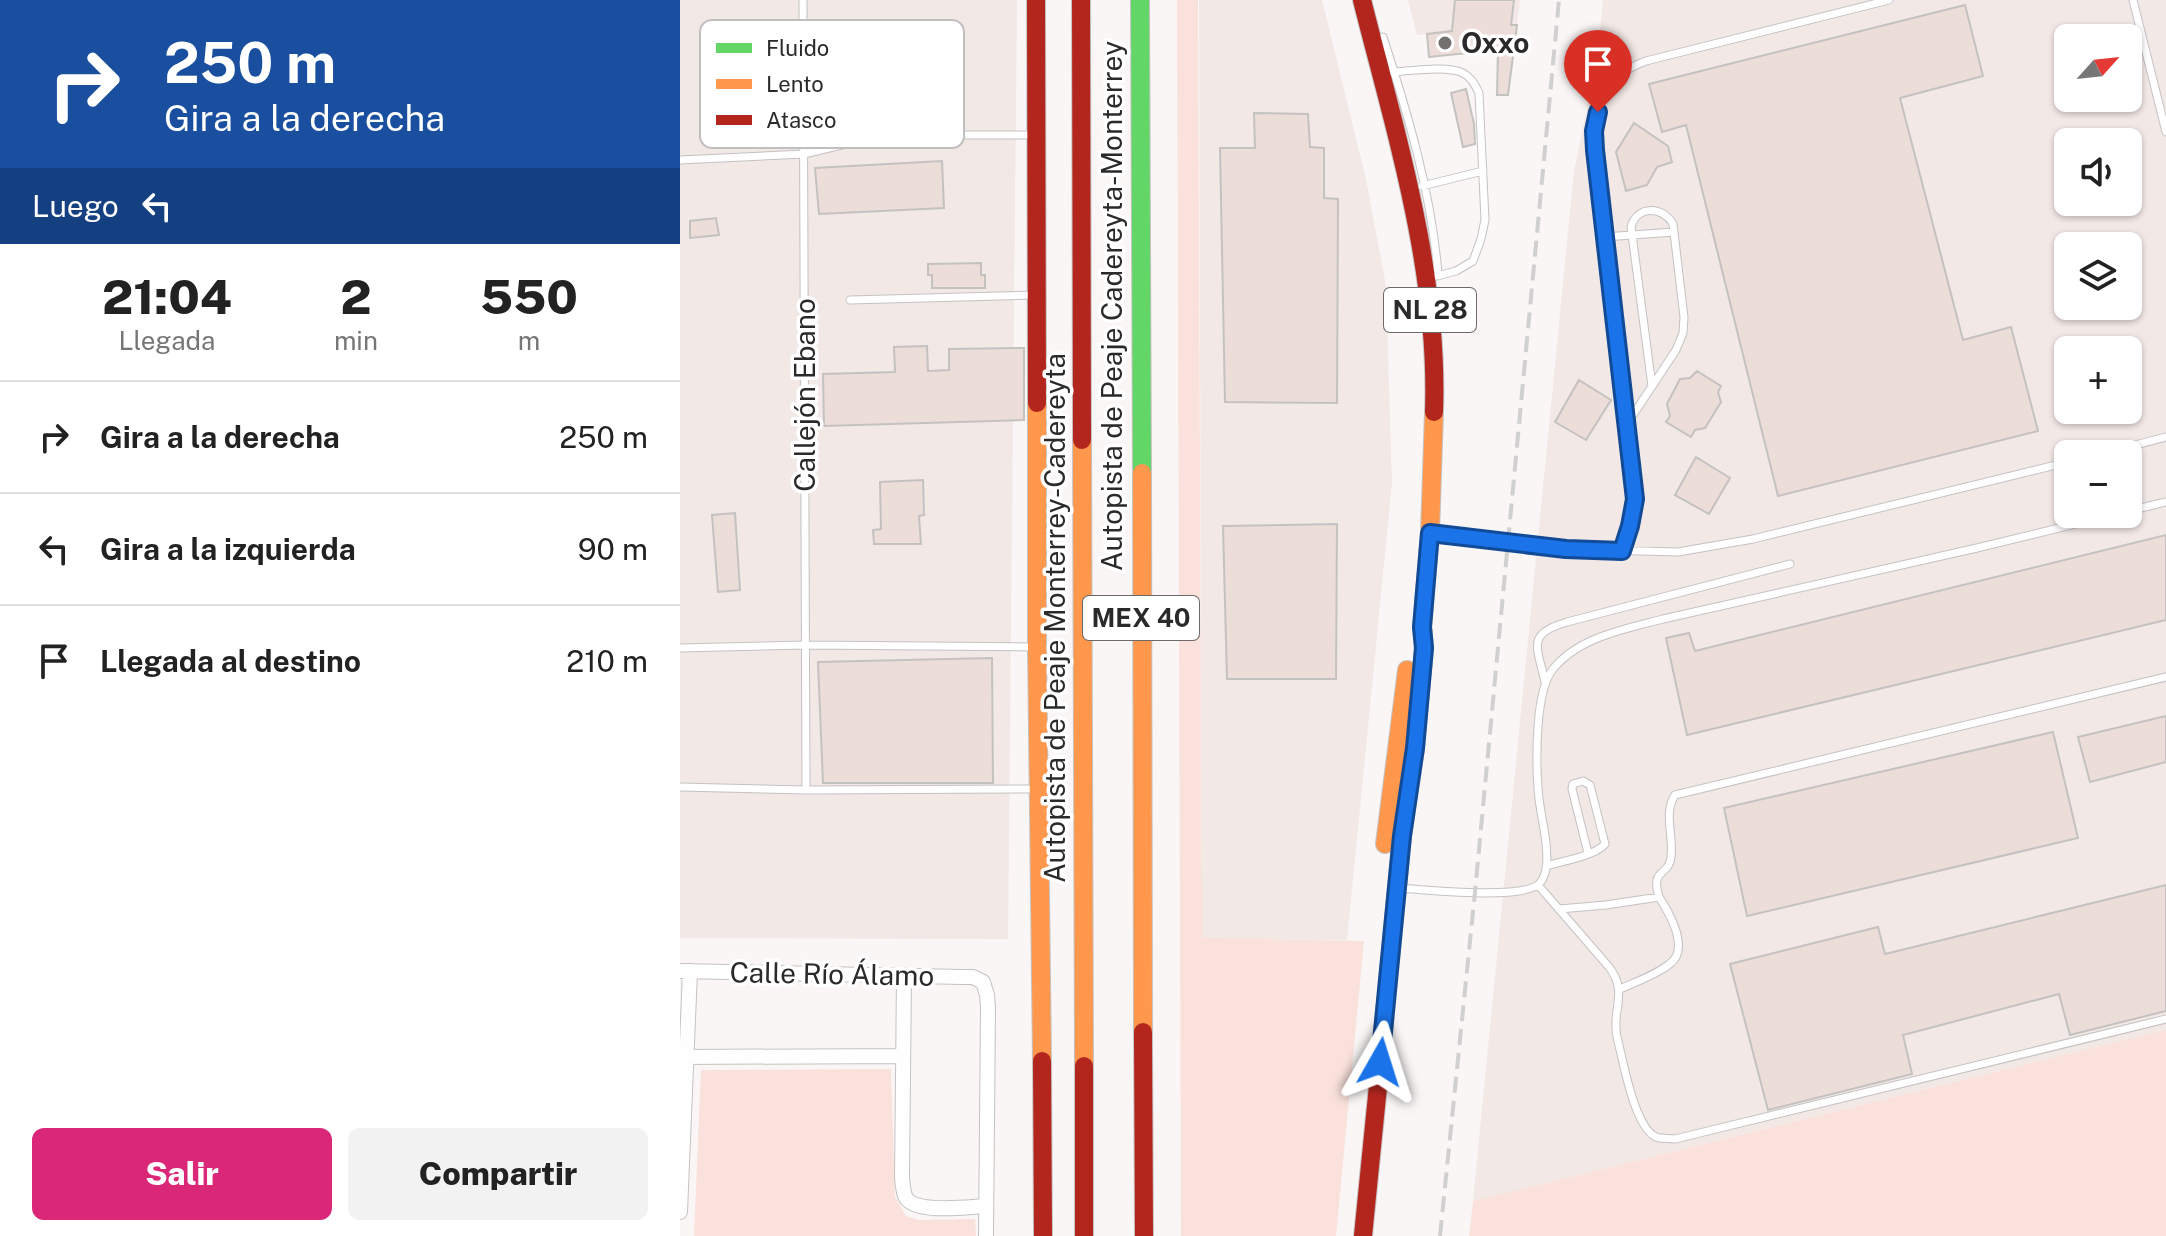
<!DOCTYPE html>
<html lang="es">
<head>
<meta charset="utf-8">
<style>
	body { margin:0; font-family:"Public Sans",sans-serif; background:#f2f2f2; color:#222; height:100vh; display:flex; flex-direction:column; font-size:30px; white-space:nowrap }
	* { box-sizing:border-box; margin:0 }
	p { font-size:26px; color:#767676 }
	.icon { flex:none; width:44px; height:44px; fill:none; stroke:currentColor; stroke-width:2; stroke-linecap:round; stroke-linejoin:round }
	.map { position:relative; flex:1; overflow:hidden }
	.panel { display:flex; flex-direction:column; background:#fff; width:680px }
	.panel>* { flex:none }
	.banner { background:#1a4fa0; color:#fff; overflow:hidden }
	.needle { width:52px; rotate:63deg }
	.tools { position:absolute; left:1374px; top:24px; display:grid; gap:16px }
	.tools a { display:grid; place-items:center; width:88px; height:88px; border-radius:12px; background:#fff; box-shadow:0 2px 6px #0004; font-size:40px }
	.pin { position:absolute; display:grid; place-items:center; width:68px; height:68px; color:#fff; margin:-82px -34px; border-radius:50% 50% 50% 0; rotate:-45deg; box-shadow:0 0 8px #0007 }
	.pin .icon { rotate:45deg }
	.me { position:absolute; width:88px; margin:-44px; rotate:6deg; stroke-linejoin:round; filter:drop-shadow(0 0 6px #0008) }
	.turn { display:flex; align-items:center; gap:28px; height:168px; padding:0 32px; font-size:36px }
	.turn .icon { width:104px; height:104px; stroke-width:2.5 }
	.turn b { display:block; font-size:56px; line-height:68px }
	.then { display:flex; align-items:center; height:76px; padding:0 32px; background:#0003; gap:16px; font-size:30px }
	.eta { display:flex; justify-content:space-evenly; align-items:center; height:136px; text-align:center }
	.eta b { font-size:48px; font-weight:800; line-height:56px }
	.button { display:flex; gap:16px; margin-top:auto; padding:16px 32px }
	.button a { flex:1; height:92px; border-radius:12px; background:#db2777; color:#fff; font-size:32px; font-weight:800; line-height:92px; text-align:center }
	.button a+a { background:#f2f2f2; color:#222 }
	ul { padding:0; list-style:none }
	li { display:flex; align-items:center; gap:24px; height:112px; padding:0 32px; border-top:2px solid #e0e0e0 }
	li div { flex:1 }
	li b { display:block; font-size:30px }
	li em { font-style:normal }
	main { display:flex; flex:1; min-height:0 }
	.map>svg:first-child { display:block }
</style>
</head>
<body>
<main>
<section class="panel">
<div class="banner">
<div class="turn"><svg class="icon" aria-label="right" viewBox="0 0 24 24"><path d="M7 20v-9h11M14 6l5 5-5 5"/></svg><div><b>250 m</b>Gira a la derecha</div></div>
<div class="then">Luego<svg class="icon" aria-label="left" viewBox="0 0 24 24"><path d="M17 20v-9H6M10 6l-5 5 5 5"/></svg></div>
</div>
<div class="eta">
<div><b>21:04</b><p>Llegada</p></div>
<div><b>2</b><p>min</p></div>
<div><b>550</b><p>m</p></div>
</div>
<ul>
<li><svg class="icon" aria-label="right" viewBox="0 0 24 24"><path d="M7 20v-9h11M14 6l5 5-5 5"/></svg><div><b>Gira a la derecha</b></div><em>250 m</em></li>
<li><svg class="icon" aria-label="left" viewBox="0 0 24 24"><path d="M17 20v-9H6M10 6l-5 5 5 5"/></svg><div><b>Gira a la izquierda</b></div><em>90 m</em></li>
<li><svg class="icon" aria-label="arrive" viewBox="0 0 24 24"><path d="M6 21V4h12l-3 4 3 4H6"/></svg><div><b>Llegada al destino</b></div><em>210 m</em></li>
</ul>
<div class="button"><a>Salir</a><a>Compartir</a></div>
</section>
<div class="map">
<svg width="1486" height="1236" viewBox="0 0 1486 1236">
	<rect width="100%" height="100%" fill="#f9f6f5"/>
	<path fill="#f2e8e6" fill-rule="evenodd" d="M0,0h337l-9,939 -328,-1z
		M519,0h123l44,179 20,107 6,197 -45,457 -145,-1z
		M728,0h112l-3,25 -100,10z
		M923,0h563v1030l-693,171 101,-1030 23,-111zM1388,38h60v60h-60zM1388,142h60v60h-60zM1388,246h60v60h-60zM1388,350h60v60h-60zM1388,454h60v60h-60z"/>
	<path fill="#fae1db" d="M497,0h21l4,938 162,3 -28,295h-155z
		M1486,1030v206h-697l4,-35z
		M211,1069l4,128 11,19 13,4 56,-1 1,17h-282l7,-166z"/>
	<path fill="#ecddd9" stroke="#c4c2c1" stroke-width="2" d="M775,0h59l-3,25h6l-9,70h-11l1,-45 -69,7 -2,-23 25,-3z
		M1285,5l18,71 -83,22 63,242 48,-13 27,104 -260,65 -92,-371 -24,7 -13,-48z
		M786,89l8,35 1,20 -12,3 -12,-54z
		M574,113l54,1 2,33 14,1v50l14,1 -1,204 -112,-1 -5,-254h35z
		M954,123l34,23 4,16 -15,5 -10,18 -21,6 -10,-39z
		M262,161l2,47 -125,6 -4,-46z
		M36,218l3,17 -29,3v-17z
		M301,263v12h4v13h-53v-13h-4v-11z
		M247,346l1,25 21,-1v-21l75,-1v72l-200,6 -1,-52 72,-2 -1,-25z
		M1017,371l24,15 -3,6 3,10 -16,26 -10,2 -4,7 -25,-15 4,-6 -3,-12 13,-25 10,-1z
		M899,380l32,20 -25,40 -31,-18z
		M1016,457l34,21 -21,36 -34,-19z
		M243,480l1,35 -5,1 2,28h-47l-1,-14 8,-1 -1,-47z
		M55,513l5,77 -22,2 -6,-77z
		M657,524l-1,155h-109l-4,-153z
		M1486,535v85l-479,115 -21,-97 23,-5 6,18z
		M312,658l1,125h-170l-5,-121z
		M1486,716v46l-76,20 -12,-45z
		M1373,732l25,106 -331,78 -23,-108z
		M1486,885v126l-96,24 -11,-41 -156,41 9,39 -144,36 -38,-146 148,-37 7,27z"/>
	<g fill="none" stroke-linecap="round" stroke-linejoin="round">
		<g stroke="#c5c2c2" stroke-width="9">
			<path id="lane" d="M123,0l3,790
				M1453,0l33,132
				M703,37c25,77 48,155 55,236
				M712,72c18,-1 56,-7 71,1 9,5 12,12 16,20l6,127 -4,19 -8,22 -17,10 -19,5
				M0,160l124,-6 54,-13 55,-6h123
				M742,186l61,-15
				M924,237l70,-5
				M170,300l185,-5
				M947,424l49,-74 7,-17 1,-16 -11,-93c-10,-18 -36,-19 -42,3l21,159
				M1421,454l65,-17
				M1448,511l38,-9
				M752,533l134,16 112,3 75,-13 315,-77
				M942,551l8,-25 5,-27 -40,-349c-1,-44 7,-73 51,-89l243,-61
				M0,648l125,-3 229,2
				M865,682c-8,-36 -19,-48 22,-60l223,-58
				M0,787l126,3 232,-1
				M866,866c16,-5 49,-10 59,-22l-15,-59 -7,-4 -10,3 -1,5 16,64
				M858,885l71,82c20,26 2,43 8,70 6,23 17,90 39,100 5,2 14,1 19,2l491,-120
				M720,888c26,2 121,12 139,-4 10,-10 8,-29 7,-41 -2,-18 -7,-36 -8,-55 -2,-28 -3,-97 15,-119 26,-32 72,-40 110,-50l314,-71 139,-34
				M979,897c-9,-30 10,-20 12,-40 3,-20 -8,-44 4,-62l491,-118
				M879,909l47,-4 53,-8c9,14 26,42 17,60 -7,13 -43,26 -56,32"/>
		</g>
		<g stroke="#c5c2c2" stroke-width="16">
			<path id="street" d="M0,971l283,6h10l10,5 4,13 1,13 -2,228
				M224,975l-2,203c1,7 1,15 4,20 11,16 61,9 79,8
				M0,1057l222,-1
				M0,1212l10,-241"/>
		</g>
		<g stroke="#c5c2c2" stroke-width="20">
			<path id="fast" d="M460,0l2,473"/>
		</g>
		<g stroke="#c5c2c2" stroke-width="20">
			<path id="slow" d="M357,403v244l5,414
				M402,440l2,626
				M462,473l1,559
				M705,844l22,-174
				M698,1086l24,-250 13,-88 9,-100 -2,-21 8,-94 4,-121"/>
		</g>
		<g stroke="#c5c2c2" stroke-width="20">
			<path id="jam" d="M356,0l1,403
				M401,0l1,440
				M682,0c34,135 77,271 72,412
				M463,1032l1,204
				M362,1061l1,175
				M404,1066v170
				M683,1236l15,-150"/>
		</g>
		<use href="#lane" stroke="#fefefe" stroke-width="7"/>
		<use href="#street" stroke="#fefefe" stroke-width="14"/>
		<use href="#fast" stroke="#63d668" stroke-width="18"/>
		<use href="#slow" stroke="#ff974d" stroke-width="18"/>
		<use href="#jam" stroke="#b3261e" stroke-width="18"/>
		<path stroke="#d0d0d0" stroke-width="4" stroke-dasharray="16 8" stroke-linecap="butt" d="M760,1236l35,-344 84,-892"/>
	</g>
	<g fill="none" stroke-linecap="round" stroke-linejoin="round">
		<g stroke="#114b97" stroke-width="20">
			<path id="route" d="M700,1062l22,-226 13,-88 9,-100 -2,-21 8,-94 136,16 56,2 8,-25 5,-27 -40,-349 -1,-19 4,-19"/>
		</g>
		<use href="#route" stroke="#1a73e8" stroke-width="14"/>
	</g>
	<circle fill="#737170" stroke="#fff" stroke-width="3" cx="765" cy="43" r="8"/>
	<g text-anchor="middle" stroke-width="7" stroke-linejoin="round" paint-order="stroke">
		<g fill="#fff" stroke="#6b6969" stroke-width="2">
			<rect x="704" y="288" width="92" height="44" rx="6"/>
			<rect x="403" y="596" width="116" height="44" rx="6"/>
		</g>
		<g font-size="26" font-weight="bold" fill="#2b2929">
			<text x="750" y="319">NL 28</text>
			<text x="461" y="627">MEX 40</text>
		</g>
		<g font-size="28" font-weight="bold" fill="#2b2929" stroke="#fff" text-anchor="start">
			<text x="781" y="53">Oxxo</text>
		</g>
		<g font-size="28" fill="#2b2929" stroke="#fff">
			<text transform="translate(432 306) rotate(-90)" y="10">Autopista de Peaje Cadereyta-Monterrey</text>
			<text transform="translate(125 395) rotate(-90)" y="10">Callejón Ebano</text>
			<text transform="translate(375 618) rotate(-90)" y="10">Autopista de Peaje Monterrey-Cadereyta</text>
			<text transform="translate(152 974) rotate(1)" y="10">Calle Río Álamo</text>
		</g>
	</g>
	<rect x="20" y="20" width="264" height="128" rx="12" fill="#fff" stroke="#bfbfbf" stroke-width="2"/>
	<rect x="36" y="43" width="36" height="10" fill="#63d668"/>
	<rect x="36" y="79" width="36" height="10" fill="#ff974d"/>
	<rect x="36" y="115" width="36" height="10" fill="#b3261e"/>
	<g font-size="22" fill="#2b2929">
		<text x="86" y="56">Fluido</text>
		<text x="86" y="92">Lento</text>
		<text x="86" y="128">Atasco</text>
	</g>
</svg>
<div class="tools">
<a><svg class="needle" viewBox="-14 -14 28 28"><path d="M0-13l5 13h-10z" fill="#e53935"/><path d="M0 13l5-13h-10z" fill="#767676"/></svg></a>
<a><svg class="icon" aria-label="sound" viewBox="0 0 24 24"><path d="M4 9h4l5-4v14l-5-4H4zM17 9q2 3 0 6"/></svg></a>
<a><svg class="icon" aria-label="layers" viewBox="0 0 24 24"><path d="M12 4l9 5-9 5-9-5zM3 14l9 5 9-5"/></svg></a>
<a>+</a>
<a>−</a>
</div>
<div class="pin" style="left:918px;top:112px;background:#d93025"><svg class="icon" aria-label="arrive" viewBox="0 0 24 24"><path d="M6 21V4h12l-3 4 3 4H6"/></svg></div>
<svg class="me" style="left:700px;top:1062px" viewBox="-20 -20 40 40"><path d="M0-17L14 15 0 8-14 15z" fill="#1a73e8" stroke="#fff" stroke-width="4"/></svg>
</div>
</main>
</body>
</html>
